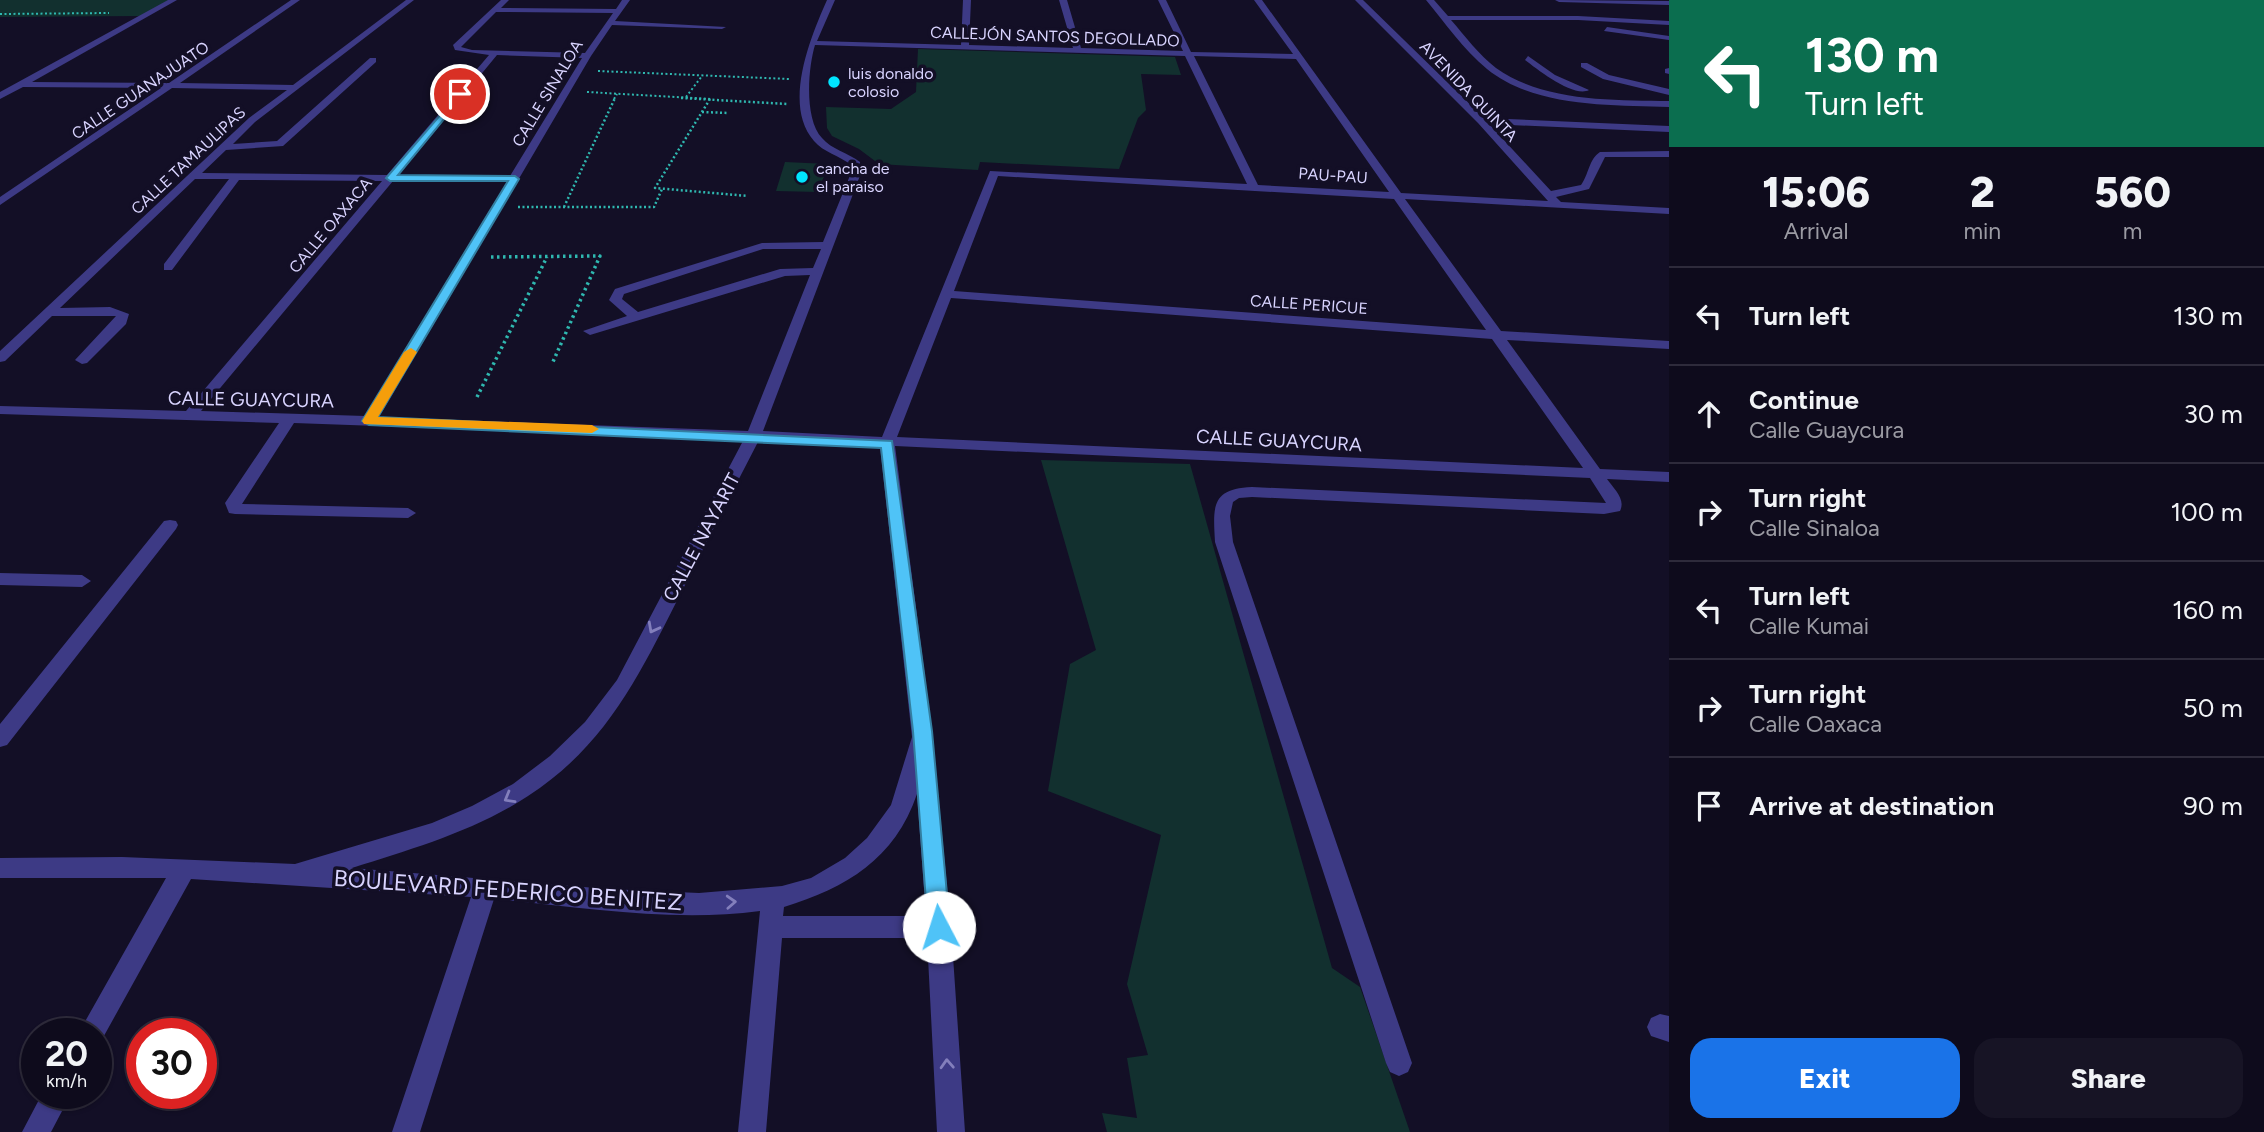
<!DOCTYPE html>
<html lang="en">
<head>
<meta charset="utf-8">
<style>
	body { margin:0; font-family:Figtree,sans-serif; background:#171425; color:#f1f3f6; height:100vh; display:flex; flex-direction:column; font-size:26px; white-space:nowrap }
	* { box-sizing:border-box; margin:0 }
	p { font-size:23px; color:#9b9ba3 }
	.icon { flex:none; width:38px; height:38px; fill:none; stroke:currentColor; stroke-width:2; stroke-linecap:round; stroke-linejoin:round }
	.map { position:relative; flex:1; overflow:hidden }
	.panel { display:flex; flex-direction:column; background:#0e0b1c; width:595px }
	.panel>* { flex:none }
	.banner { background:#0b6e4f; color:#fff; overflow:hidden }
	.speed { position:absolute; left:21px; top:1018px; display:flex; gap:14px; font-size:35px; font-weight:700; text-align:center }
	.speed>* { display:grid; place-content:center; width:91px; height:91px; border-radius:50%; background:#0e0b1c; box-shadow:0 2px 5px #0004,0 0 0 2px #2e2b3b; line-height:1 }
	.speed small { font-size:18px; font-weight:400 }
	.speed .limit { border:10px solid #d22; background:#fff; color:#111 }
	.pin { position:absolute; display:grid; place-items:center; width:60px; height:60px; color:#fff; margin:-30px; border:4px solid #fff; border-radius:50%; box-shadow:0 2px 7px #0007 }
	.me { position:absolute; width:77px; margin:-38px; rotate:355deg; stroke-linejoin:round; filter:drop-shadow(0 0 5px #0008) }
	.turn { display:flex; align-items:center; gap:24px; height:147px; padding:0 21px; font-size:32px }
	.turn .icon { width:91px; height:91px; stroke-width:2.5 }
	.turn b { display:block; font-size:49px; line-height:60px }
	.eta { display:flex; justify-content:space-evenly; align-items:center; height:119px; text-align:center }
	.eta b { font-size:42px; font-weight:800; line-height:49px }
	.action { display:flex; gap:14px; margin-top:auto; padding:14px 21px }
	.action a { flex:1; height:80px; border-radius:21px; background:#1a73e8; color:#fff; font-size:28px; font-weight:800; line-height:80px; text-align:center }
	.action a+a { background:#171425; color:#f1f3f6 }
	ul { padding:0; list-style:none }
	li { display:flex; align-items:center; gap:21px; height:98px; padding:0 21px; border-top:2px solid #2e2b3b }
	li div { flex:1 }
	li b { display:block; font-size:26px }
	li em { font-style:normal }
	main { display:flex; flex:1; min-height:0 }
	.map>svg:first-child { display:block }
</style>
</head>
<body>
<main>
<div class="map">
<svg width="1669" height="1132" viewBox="0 0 1669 1132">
	<rect width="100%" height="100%" fill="#130f26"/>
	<path fill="#12302f" d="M0,0h169l-28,16 -141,1z
		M918,49l257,8 6,18 -40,-1 5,36 -8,8 -19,51 -139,-7 -2,8 -99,-6 -20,-15 -27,-13 -5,-8 -1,-21 65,2 25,-17z
		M785,162l43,2 -9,28 -43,-1z
		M1041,460l149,4 142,504 28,19 50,145h-303l-5,-19 35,5 -10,-60 21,-3 -21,-71 34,-149 -113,-44 22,-127 26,-14z"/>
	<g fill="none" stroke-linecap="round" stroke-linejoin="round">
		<path stroke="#2fb8b0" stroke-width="2" stroke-dasharray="2 2.5" stroke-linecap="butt" d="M0,14l109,-1
			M598,71l191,8
			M587,92l124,7
			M686,97l16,-21
			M614,99l3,-5"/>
		<path stroke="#2fb8b0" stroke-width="2.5" stroke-dasharray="2 2.5" stroke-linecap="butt" d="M681,98l107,6
			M710,99l-55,89 93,8
			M702,112l26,1
			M518,207h136l8,-18
			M564,207l51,-109"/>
		<path stroke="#2fb8b0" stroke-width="3.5" stroke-dasharray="2.5 3.5" stroke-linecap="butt" d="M491,257l109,-1 -48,108
			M477,397l70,-140"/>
		<path fill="#3d3a85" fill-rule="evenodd" d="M168,0h9l-145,82 137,1 122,-83h9l-120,83 113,2 113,-85h8l-159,122 -22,22 44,-3 93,-83h6v4l-93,84 -57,4 -24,23 185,2 102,-120 -34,-5 -2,-5 48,-45h8l-8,8 115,1 6,-9h8l-15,21 111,6 -4,2 -110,-4 -21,31 -212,361 369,14 62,-156 -25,1 -195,59 -7,-4 44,-15 -18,-16 6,-11 147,-46 61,-1 28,-69v-8c-11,-9 -28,-13 -37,-24 -32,-36 -3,-105 13,-141h8l-18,41 144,4 2,-45h8l-2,45 104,3 -14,-48h8l14,48 102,3 -25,-51h8l25,52 102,2 -39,-54h8l139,193 147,8 -70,-78 -123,-123h8l121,118 185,8v6l-180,-8 62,67 30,-6c8,-11 8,-26 19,-33l69,-1v6h-64l-16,32 -33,8 5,5 108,6v6l-264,-15 96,132 168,10v8l-162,-9 93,129 69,3v10l-62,-3c7,10 19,20 13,32l-16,3 -352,-17 -13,1 -6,4 -3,14 3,26 179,521 -4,9 -9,4 -9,-4 -4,-9 -171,-521c-2,-36 -4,-53 37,-55l354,16 -16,-25 -695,-32 37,285 19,196 14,205h-28l-10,-194h-145l-16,194h-28l22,-221c-88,12 -178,-4 -266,-12l-74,233h-28l79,-235 -280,-18 -91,164 -4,2v-11h-18l88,-156h-166v-20l122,-1 173,7 137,-41 40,-17 41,-22 37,-28 35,-34 32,-42 127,-241 -450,-16 -52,81 166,4 8,5 -8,5 -173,-4 -6,-1 -4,-10 54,-80 -279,-9v-8l186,5 196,-230 -143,-1 -67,90h-8v-6l65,-85h-34l-135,129 50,-1 19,7 -3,10 -39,39 -5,1 -7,-4 41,-44h-64l-47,45 -5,1v-11l249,-233 38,-28 -115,-2 -172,117v-8l161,-109 -138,-1 -23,12v-7zM496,12l117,1 -28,40 -113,-3 -11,-3zM815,45l370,11 62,128 -257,-13 -108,266 -119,-6 98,-258 -1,-11c-12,-9 -29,-13 -38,-24 -18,-19 -14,-70 -7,-93zM497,55l85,3 -72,118 -112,-1zM1194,56l102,3 93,133 -131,-7zM998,176l396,23 92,131 -532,-39zM393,181l114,1 -142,234 -164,-5zM763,249h58l-8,19 -33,1 -142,43 -16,-13 2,-5zM951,298l541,41 91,129 -686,-31zM759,440l121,6 32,291 -21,68 -24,33 -22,20 -34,20 -29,8 -83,7 -91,-4 -256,-21c60,-19 123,-37 176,-72 80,-52 112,-123 154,-205 25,-50 51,-101 77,-151zM917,794l9,122h-143l1,-9c62,-19 111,-48 133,-113z
			M1426,0h8l14,16h130l91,5v4l-91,-5h-127c14,16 28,35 45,48 48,34 116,32 173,33v6c-58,-2 -134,1 -182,-38 -23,-19 -42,-46 -61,-69z
			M1555,0l114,1v4l-110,-3z
			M1607,27l62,9v4l-65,-9z
			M1528,56l27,19 34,15c-15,8 -51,-20 -64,-30z
			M1581,63h6l22,12 60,14v6l-66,-16 -22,-12z
			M1669,68v6l-4,-1v-4z
			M170,520l6,1 2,4 -2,4 -169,216 -7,2v-23l164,-203z
			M0,573l82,2 9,6 -9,6 -82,-2z
			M1660,1014l9,2v26l-18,-6 -4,-9 4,-9z
			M42,1094h29l-20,38h-29z"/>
	</g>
	<defs><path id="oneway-chevron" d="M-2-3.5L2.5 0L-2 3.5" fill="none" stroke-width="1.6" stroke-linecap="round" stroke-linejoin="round" transform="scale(1.75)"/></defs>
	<g stroke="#837fbc">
		<use href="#oneway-chevron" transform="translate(653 628) rotate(118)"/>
		<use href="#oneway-chevron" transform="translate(509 798) rotate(150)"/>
		<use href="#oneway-chevron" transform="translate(731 902) rotate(-3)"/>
		<use href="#oneway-chevron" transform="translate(947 1064) rotate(-93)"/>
	</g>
	<path fill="#4fc3f7" stroke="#337fa1" stroke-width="2" d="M460,92l3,4 -65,79 117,1 4,3 -141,238 514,24 40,290 18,196 -3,7 -8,3 -7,-3 -4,-7 -15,-196 -32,-283 -512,-23 -7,-4 146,-240h-118l-4,-3z"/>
	<path fill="#f59e0b" d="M411,348l6,4 -39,65 214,8 7,4 -7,4 -228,-9 -2,-3 42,-69z"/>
	<g fill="#00e5ff" stroke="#130f26" stroke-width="2.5">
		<circle cx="834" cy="82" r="7"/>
		<circle cx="802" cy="177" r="7"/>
	</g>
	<g text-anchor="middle" stroke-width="7" stroke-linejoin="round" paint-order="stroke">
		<g font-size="16" fill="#d9d4ff" stroke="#130f26">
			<text transform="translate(1055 36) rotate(2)" y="6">CALLEJÓN SANTOS DEGOLLADO</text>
			<text transform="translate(140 90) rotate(-34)" y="6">CALLE GUANAJUATO</text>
			<text transform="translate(1469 91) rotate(46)" y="6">AVENIDA QUINTA</text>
			<text transform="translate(547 93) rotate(-59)" y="6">CALLE SINALOA</text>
			<text transform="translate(188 160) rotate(-43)" y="6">CALLE TAMAULIPAS</text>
			<text transform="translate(1333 175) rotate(4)" y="6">PAU-PAU</text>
			<text transform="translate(330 225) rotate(-50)" y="6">CALLE OAXACA</text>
			<text transform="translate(1309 304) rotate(4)" y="6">CALLE PERICUE</text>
		</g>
		<g font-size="16" fill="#d9d4ff" stroke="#130f26" text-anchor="start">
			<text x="848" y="79">luis donaldo<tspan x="848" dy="18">colosio</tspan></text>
			<text x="816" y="174">cancha de<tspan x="816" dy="18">el paraiso</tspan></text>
		</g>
		<g font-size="19" fill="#d9d4ff" stroke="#130f26">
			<text transform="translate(251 399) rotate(1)" y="7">CALLE GUAYCURA</text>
			<text transform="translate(1279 440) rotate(3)" y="7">CALLE GUAYCURA</text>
			<text transform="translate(701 537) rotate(-62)" y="7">CALLE NAYARIT</text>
		</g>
		<g font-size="23" fill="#d9d4ff" stroke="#130f26">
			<text transform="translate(508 890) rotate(4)" y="8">BOULEVARD FEDERICO BENITEZ</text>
		</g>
	</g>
</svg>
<div class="speed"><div>20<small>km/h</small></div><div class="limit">30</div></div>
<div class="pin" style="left:460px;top:94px;background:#d93025"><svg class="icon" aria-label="arrive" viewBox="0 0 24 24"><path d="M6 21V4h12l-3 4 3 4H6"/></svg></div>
<svg class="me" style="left:939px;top:927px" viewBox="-20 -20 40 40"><circle r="19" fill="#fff"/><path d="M0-13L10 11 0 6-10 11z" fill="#4fc3f7"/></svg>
</div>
<section class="panel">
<div class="banner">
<div class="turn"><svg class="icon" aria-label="left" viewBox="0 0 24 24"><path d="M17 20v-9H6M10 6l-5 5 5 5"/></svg><div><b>130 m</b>Turn left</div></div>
</div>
<div class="eta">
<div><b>15:06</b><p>Arrival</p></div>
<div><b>2</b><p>min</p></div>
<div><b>560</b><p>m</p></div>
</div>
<ul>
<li><svg class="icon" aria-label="left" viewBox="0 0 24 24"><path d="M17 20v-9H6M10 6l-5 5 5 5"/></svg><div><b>Turn left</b></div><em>130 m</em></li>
<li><svg class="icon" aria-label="ahead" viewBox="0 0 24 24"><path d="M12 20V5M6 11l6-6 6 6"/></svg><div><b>Continue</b><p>Calle Guaycura</p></div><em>30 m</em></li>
<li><svg class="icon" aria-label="right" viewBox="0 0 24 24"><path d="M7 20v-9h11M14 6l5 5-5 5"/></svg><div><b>Turn right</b><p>Calle Sinaloa</p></div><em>100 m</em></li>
<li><svg class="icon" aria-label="left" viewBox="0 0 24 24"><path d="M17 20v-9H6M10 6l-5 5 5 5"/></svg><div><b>Turn left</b><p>Calle Kumai</p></div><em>160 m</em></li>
<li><svg class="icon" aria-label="right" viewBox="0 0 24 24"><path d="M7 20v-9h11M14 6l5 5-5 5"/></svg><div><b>Turn right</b><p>Calle Oaxaca</p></div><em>50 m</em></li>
<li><svg class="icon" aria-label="arrive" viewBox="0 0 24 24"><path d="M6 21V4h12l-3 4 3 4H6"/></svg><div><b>Arrive at destination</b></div><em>90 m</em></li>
</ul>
<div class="action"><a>Exit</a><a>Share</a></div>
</section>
</main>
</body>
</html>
